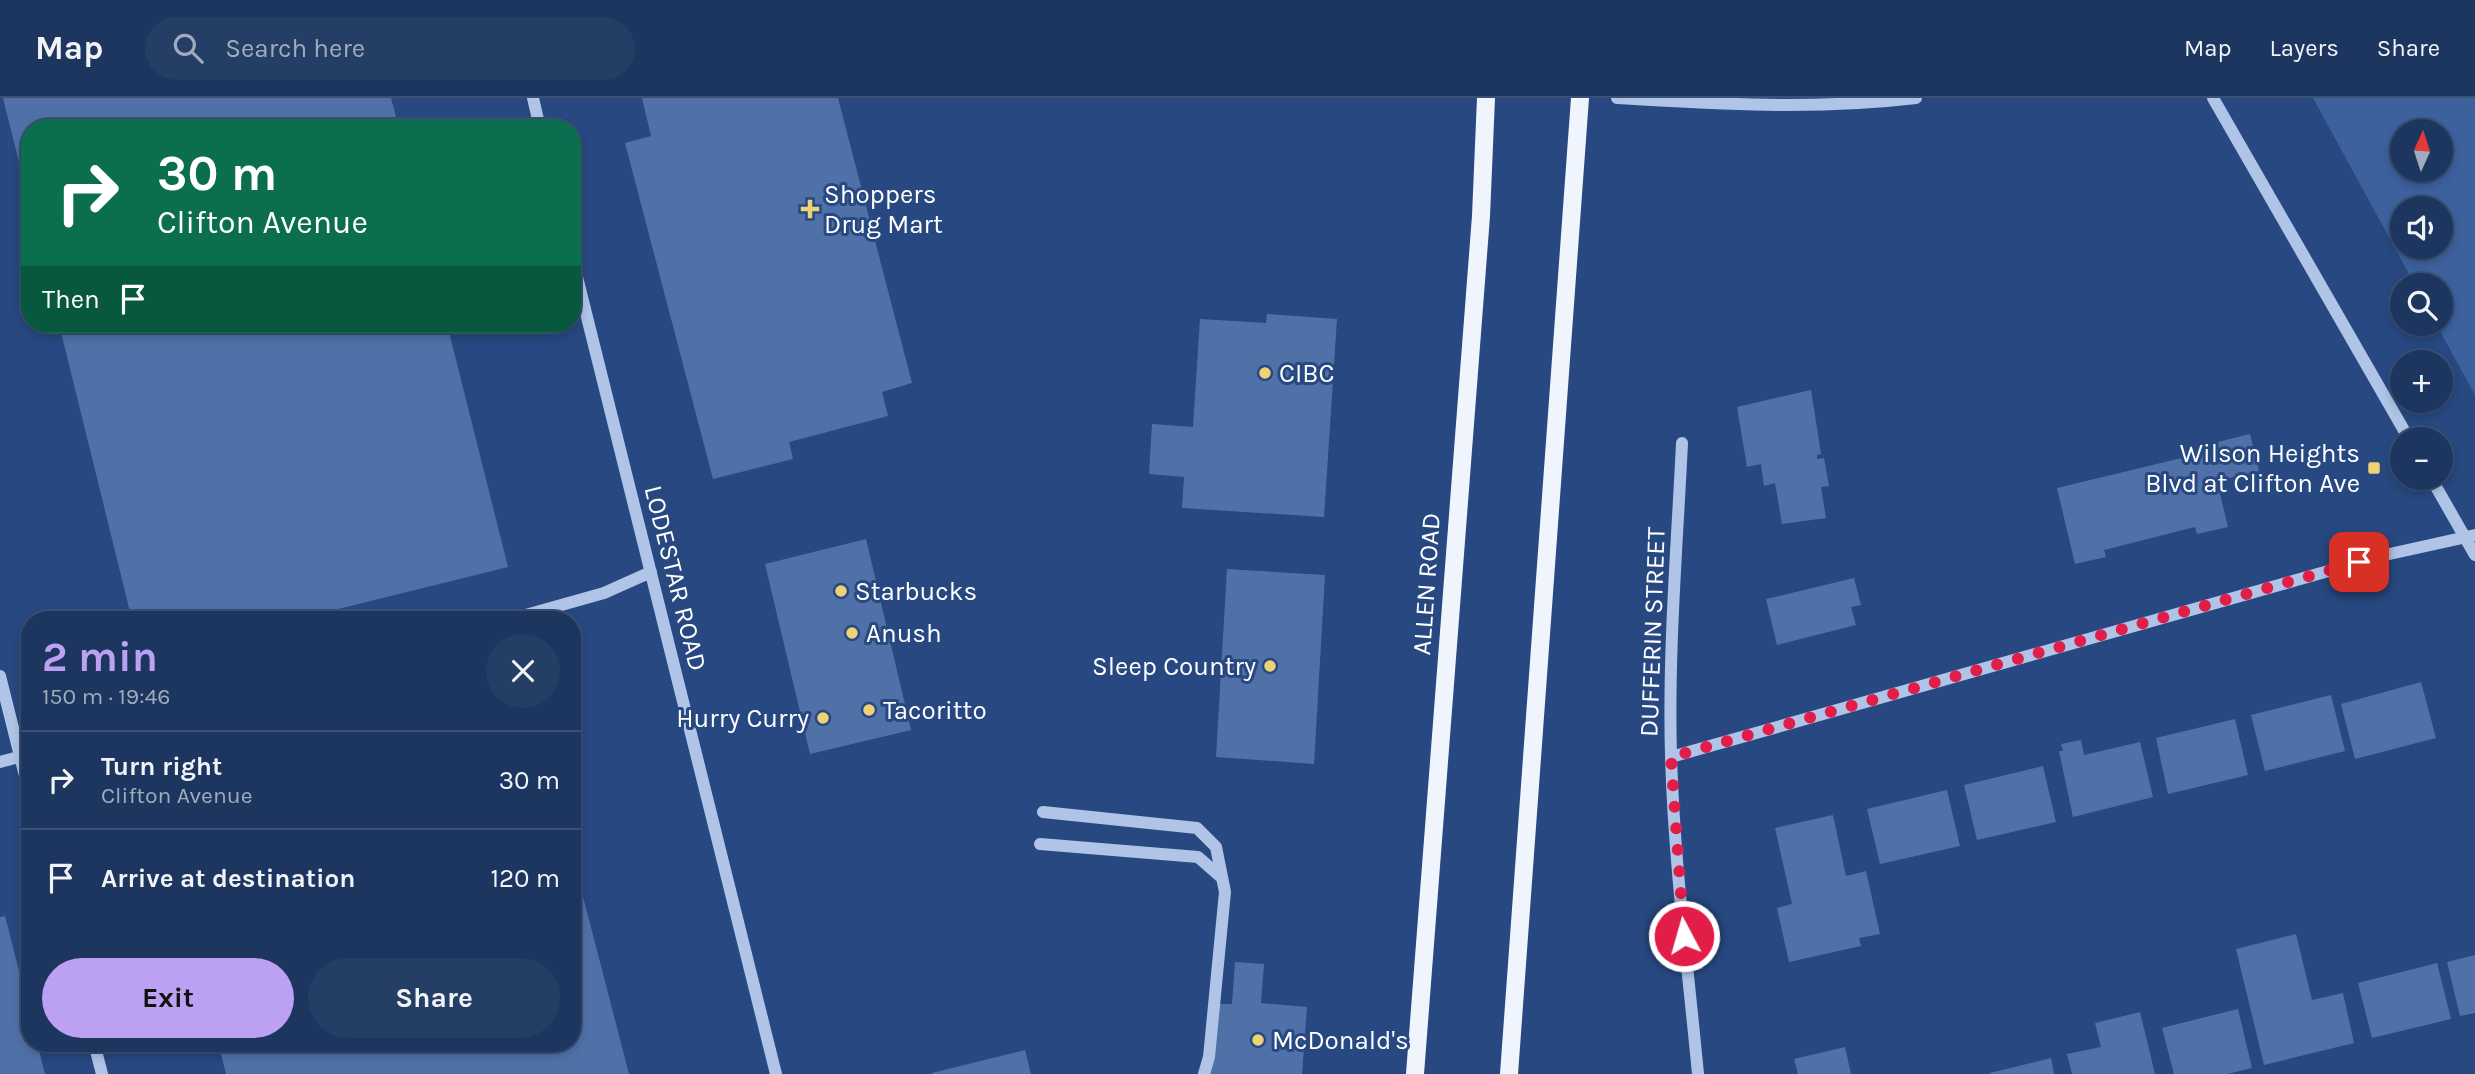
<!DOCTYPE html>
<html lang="en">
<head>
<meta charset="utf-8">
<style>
	body { margin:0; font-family:Karla,sans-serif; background:#253e66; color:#f1f3f6; height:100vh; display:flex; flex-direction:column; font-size:26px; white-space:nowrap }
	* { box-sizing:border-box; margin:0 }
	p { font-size:23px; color:#a0abbd }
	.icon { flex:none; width:38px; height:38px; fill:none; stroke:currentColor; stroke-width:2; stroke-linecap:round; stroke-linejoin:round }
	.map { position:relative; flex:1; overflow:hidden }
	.panel { position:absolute; left:21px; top:513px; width:560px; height:441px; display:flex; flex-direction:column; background:#1d3660; border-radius:28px; box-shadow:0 4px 10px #0003,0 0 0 2px #3b5075 }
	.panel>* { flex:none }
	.top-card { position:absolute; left:21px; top:21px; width:560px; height:214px; border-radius:28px; box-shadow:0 4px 10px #0003,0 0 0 2px #3b5075; background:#0b6e4f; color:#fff; overflow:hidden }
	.needle { width:46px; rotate:3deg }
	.fabs { position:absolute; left:2390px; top:21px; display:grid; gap:14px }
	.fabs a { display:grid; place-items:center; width:63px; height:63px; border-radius:50%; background:#1d3660; box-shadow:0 4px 10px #0003,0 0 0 2px #3b5075; font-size:35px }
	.pin { position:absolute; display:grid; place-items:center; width:60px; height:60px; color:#fff; margin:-30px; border-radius:14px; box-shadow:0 4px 10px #0006 }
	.me { position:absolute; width:77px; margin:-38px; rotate:354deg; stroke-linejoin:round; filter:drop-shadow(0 0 5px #0008) }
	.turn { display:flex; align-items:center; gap:24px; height:147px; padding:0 21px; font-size:32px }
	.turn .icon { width:91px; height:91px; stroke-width:2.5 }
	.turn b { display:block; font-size:49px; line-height:60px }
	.then { display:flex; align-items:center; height:66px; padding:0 21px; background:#0003; gap:14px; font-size:26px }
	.round { display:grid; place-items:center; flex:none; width:74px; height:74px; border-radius:37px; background:#253e66 }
	.head { display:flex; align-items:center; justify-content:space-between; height:119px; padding:0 21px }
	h1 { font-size:42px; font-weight:700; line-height:52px; color:#bca0f2 }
	.action { display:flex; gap:14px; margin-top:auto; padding:14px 21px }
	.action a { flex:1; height:80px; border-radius:42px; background:#bca0f2; color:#111; font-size:28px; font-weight:700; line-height:80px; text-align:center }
	.action a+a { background:#253e66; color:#f1f3f6 }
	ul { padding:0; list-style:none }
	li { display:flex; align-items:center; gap:21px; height:98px; padding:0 21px; border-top:2px solid #3b5075 }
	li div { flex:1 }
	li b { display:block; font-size:26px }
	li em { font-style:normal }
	header { display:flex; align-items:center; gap:42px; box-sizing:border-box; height:98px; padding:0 35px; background:#1d3660; border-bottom:2px solid #3b5075 }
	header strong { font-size:33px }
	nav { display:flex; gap:38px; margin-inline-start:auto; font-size:24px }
	.search { width:490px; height:63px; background:#253e66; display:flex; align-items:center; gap:18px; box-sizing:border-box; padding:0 24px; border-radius:38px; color:#a0abbd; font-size:26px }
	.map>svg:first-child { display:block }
</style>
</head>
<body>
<header>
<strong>Map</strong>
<div class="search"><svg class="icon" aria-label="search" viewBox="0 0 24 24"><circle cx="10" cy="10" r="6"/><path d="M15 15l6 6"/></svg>Search here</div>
<nav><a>Map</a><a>Layers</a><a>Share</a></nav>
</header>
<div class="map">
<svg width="2475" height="976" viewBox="0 0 2475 976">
	<rect width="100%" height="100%" fill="#274880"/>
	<path fill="#3c619d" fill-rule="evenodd" d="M2313,0h162v297l-39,-71h5v-39h-26zM2403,33h38v39h-38zM2403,110h38v39h-38z"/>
	<path fill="#5071a8" d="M3,0h388l8,30h-369l-1,74z
		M642,0h196l74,285 -30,9 6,24 -99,26 4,17 -80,20 -88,-336 26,-7z
		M1267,216l70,5 -13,198 -142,-9 2,-31 -35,-3 3,-50 41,3 7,-108 66,4z
		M59,226h388l61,243 -214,53h-162z
		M1811,292l10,64 -4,1v4l7,-1 5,28 -8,1 5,31 -44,6 -7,-41 -11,3 -3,-22 -14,3 -10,-60z
		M2250,336l9,37 -42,10 11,46 -31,7 -2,-7 -91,23 2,7 -31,7 -18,-76 158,-38 -1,-7z
		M866,441l45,191 -101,24 -45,-190z
		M1227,471l98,6 -11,189 -98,-7z
		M1854,480l7,27 -10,2 5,18 -79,20 -11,-46z
		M2421,584l15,56 -81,21 -14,-55z
		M2331,597l14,56 -80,20 -14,-56z
		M2235,621l13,56 -80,19 -12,-56z
		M2081,642l3,15 56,-13 13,55 -80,20 -14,-66h4l-2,-7z
		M2043,668l13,56 -79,18 -13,-55z
		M1947,692l13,56 -80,18 -13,-55z
		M1833,717l13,61 20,-5 14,63 -21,4 2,8 -72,16 -12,-54 15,-4 -17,-76z
		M573,760l56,216h-403l-8,-31h354z
		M5,818l25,98v29h7l8,31h-45v-157z
		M2296,836l16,66 31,-7 11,50 -90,22 -28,-116z
		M2475,857v58l-15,3 -13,-54z
		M1235,864l29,2 -3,39 46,4 -5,67h-92l5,-70h17z
		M2437,865l14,56 -79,19 -14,-55z
		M2238,911l14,59 -25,6h-53l-12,-46z
		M2140,914l15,62h-83l-5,-20 34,-7 -6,-24z
		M1845,949l6,27h-53l-4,-15z
		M1025,952l6,24h-99v-1z
		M2051,960l3,16h-64v-1z"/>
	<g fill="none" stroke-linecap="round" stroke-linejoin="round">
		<path stroke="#afc4e6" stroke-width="12" d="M533,0l7,30
			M1617,0c100,6 199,12 299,0
			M2213,0l196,341
			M572,159l204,817
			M1682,345c-5,104 -14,209 -11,313 3,106 17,212 27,318
			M2431,380l44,77
			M508,522l96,-27 47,-21
			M0,578l30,120
			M1671,659l714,-202 90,-20
			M0,664l30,-8
			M1043,714l154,16 19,19 9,45 -16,165 -5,17
			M1040,746l158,13 24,21
			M94,945l8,31"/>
		<path stroke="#eff4fd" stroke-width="18" d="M1415,976l66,-858 5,-118
			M1509,976l71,-976"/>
	</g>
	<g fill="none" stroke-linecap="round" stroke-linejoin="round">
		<path stroke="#e11d48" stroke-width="12" stroke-dasharray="0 21.6" d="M1684,838l-13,-179 688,-195"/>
	</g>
	<g fill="#edd375" stroke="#274880" stroke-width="2.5">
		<path d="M806.5 100.5h7v7h7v7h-7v7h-7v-7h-7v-7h7z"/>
		<circle cx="1265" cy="275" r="7"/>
		<rect x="2367" y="363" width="14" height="14" rx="3.5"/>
		<circle cx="841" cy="493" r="7"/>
		<circle cx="852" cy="535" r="7"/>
		<circle cx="1270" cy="568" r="7"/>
		<circle cx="869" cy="612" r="7"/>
		<circle cx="823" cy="620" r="7"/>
		<circle cx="1258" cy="942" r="7"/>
	</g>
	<g text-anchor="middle" stroke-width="6" stroke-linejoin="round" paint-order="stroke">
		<g font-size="26" fill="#fff" stroke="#274880" text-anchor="start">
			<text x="824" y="105">Shoppers<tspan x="824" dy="30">Drug Mart</tspan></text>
			<text x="1279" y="284">CIBC</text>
			<text x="2360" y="364" text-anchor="end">Wilson Heights<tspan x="2360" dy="30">Blvd at Clifton Ave</tspan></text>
			<text x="855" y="502">Starbucks</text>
			<text x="866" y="544">Anush</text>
			<text x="1256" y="577" text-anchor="end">Sleep Country</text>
			<text x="883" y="621">Tacoritto</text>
			<text x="809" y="629" text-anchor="end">Hurry Curry</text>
			<text x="1272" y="951">McDonald's</text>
		</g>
		<g font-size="26" fill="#fff" stroke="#274880">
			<text transform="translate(676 480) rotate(76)" y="9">LODESTAR ROAD</text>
			<text transform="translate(1426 486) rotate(-86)" y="9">ALLEN ROAD</text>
			<text transform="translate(1652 534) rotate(-88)" y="9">DUFFERIN STREET</text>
		</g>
	</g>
</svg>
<div class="fabs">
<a><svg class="needle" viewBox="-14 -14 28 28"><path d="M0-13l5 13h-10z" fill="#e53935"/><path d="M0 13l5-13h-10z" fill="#a0abbd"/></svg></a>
<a><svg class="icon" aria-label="sound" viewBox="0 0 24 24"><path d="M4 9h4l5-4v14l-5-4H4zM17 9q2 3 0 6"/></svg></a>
<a><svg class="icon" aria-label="search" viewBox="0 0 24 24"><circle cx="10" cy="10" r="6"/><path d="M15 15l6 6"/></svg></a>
<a>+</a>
<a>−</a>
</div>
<div class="pin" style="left:2359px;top:464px;background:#d93025"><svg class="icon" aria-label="arrive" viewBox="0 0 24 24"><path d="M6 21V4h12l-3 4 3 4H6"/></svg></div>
<svg class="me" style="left:1684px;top:838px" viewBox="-20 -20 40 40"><circle r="17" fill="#e11d48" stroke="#fff" stroke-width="3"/><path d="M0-11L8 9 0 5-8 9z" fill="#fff"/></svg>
<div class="top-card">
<div class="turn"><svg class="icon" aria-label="right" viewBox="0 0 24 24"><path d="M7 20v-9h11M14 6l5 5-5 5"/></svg><div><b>30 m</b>Clifton Avenue</div></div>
<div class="then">Then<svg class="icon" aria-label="arrive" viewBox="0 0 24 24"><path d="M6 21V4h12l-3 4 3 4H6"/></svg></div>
</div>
<section class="panel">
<div class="head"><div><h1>2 min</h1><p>150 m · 19:46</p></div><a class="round"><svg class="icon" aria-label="close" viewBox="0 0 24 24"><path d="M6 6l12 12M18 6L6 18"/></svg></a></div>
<ul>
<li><svg class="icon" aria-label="right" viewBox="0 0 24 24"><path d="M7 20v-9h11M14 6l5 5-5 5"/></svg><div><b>Turn right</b><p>Clifton Avenue</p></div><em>30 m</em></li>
<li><svg class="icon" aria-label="arrive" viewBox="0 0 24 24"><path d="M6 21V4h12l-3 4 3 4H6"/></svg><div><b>Arrive at destination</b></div><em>120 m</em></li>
</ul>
<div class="action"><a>Exit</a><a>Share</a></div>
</section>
</div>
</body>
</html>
